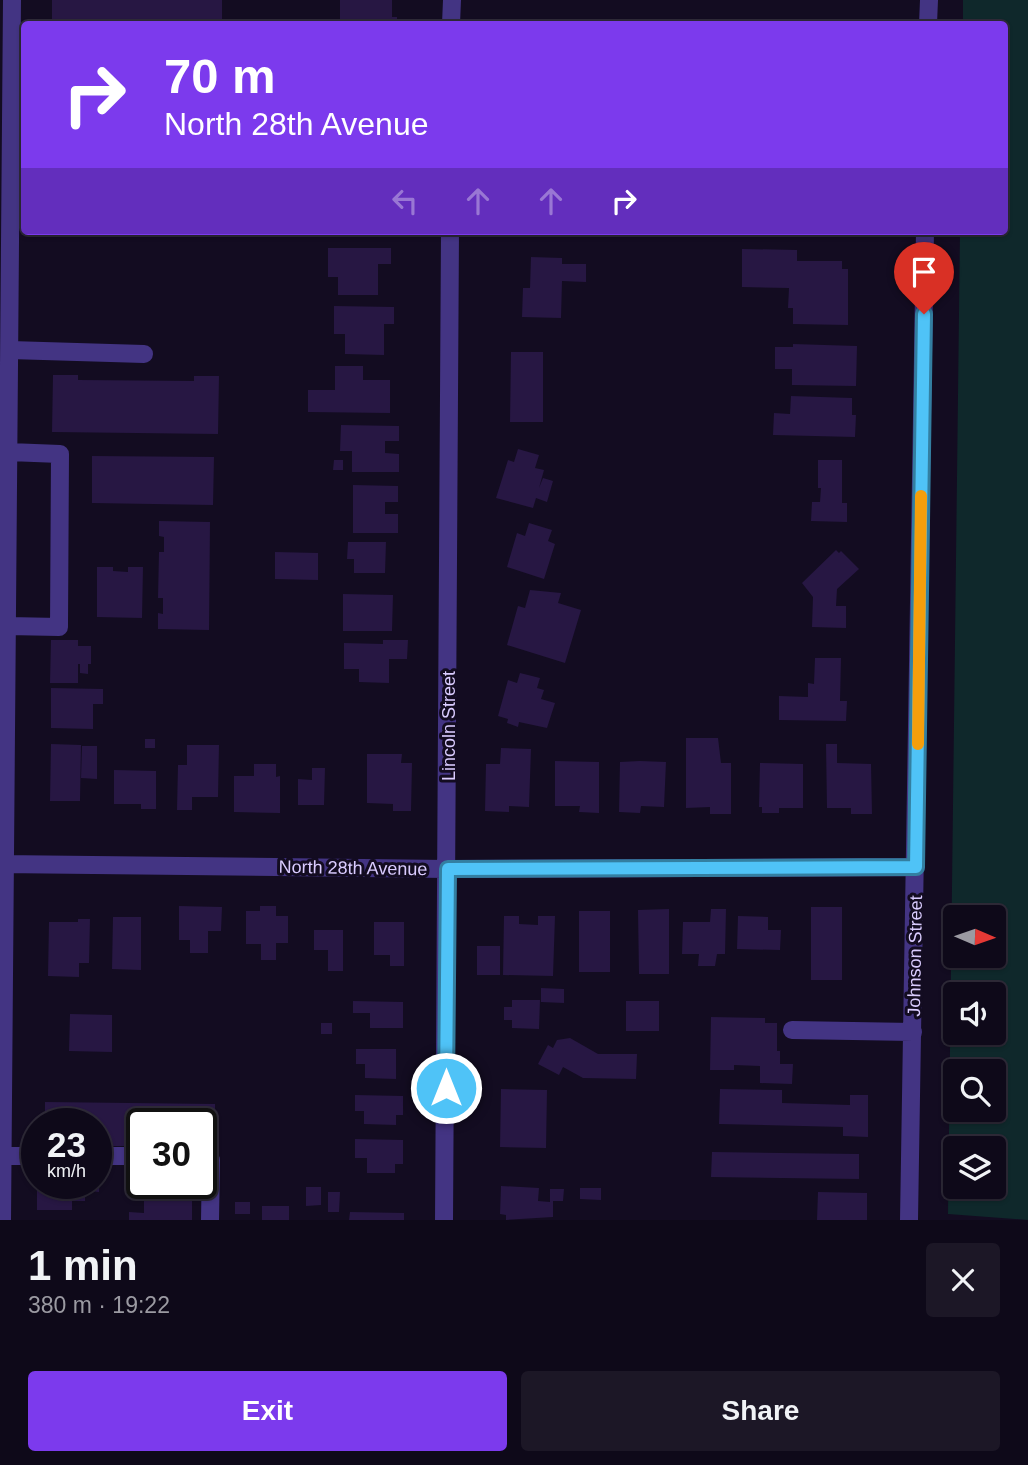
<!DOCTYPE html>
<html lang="en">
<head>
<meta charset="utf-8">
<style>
	body { margin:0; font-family:Arial,sans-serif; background:#1c1726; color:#f1f3f6; height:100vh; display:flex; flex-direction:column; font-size:26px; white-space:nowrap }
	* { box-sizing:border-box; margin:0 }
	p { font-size:23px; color:#9b9aa2 }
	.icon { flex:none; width:38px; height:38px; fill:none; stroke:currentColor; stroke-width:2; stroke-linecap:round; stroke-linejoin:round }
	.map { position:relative; height:1220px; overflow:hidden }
	.drawer { display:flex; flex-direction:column; background:#0e0919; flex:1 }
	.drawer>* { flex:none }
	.hud { position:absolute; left:21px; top:21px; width:987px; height:214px; border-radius:7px; box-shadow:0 2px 5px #0004,0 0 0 2px #2e2a38; background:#7c3aed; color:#fff; overflow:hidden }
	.needle { width:46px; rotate:92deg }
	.tools { position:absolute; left:943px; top:905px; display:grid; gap:14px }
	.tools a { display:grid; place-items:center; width:63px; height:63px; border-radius:7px; background:#0e0919; box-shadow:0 2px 5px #0004,0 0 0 2px #2e2a38; font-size:35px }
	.speed { position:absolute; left:21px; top:1108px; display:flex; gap:14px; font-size:35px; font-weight:700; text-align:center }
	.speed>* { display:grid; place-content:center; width:91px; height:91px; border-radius:50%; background:#0e0919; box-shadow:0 2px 5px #0004,0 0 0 2px #2e2a38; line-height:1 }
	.speed small { font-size:18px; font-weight:400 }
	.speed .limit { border:4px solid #111; border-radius:10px; background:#fff; color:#111 }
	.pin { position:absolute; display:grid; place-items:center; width:60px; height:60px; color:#fff; margin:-72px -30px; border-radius:50% 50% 50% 0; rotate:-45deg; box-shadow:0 0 7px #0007 }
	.pin .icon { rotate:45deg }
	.me { position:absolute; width:77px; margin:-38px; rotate:0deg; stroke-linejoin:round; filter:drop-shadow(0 0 5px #0008) }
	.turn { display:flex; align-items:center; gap:24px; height:147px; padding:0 28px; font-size:32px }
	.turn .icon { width:91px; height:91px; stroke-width:2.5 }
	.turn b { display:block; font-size:49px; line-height:60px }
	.lanes { display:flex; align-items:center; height:66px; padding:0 28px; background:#0003; justify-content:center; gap:35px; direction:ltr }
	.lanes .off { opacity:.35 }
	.round { display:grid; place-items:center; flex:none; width:74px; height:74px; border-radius:7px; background:#1c1726 }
	.summary { display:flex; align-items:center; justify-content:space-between; height:119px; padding:0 28px }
	h1 { font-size:42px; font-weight:800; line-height:52px }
	.primary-button { display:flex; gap:14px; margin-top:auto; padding:14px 28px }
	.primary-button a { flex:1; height:80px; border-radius:7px; background:#7c3aed; color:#fff; font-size:28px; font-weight:800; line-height:80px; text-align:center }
	.primary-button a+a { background:#1c1726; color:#f1f3f6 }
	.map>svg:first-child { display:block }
</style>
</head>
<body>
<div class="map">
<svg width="1028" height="1220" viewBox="0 0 1028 1220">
	<rect width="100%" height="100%" fill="#130c21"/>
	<path fill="#0f282b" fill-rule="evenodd" d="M963,0h65v1220l-80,-6 12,-983h44v-207h-41zM956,917h38v39h-38zM956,994h38v38h-38zM956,1071h38v39h-38zM956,1148h38v38h-38z"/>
	<path fill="#271743" d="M52,0h170v24h-170z
		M340,0h52v17h5v7h-57z
		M344,231h39v5h-39z
		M328,248h63v16h-13v31h-40v-18h-10z
		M742,249l55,1v11h45v8h6v56l-55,-1v-16h-5l1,-20 -47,-1z
		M531,257l31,1v6h24v18l-24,-1 -1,37 -39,-1 1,-29h7z
		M334,306l60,1v17h-10v31l-39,-1v-20h-11z
		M793,344l64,2 -1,40 -64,-1v-16h-17v-22h18z
		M511,352h32v70h-33z
		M335,366h28v14h27v33l-82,-1v-22h27z
		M53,375h25v5l116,1v-5h25l-1,58 -166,-2z
		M791,396l61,2v17h4l-1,22 -82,-2 1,-22 16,1z
		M341,425l58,1v15h-14v12l14,1v18h-47v-21h-12z
		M518,449l21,6 -4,13 9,2 -5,18 4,-10 10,3 -6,21 -11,-4 -3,10 -37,-10 12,-38 6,2z
		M92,456l122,1 -1,48 -121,-2z
		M334,460h9v10h-10z
		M818,460h24v43h5v19l-36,-1 1,-19h8l1,-14h-3z
		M353,485l45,1v16h-13v12h13v19h-45z
		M159,521l51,1 -1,108 -51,-1v-16l5,1v-16h-5l1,-46h5v-15l-5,-1z
		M529,523l23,7 -4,11 7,3 -11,35 -37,-12 10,-34 8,3z
		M348,542h38l-1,31h-31v-14h-7z
		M836,550l3,3 2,-2 18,18 -22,20 -1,17h10v22l-34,-1 1,-30 -11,-14z
		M275,552l43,1v27l-43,-1z
		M97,567h16v4l15,1v-5h15l-1,51 -45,-1z
		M530,590l31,3 -3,10 23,7 -16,53 -58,-18 11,-39 7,2z
		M343,594l50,1 -1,36h-49z
		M51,640h27v6h13v18h-3v10l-8,-1v-9h-2v19h-28z
		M383,640h25l-1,19h-18v24l-30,-1v-13h-15v-26l39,1z
		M815,658h26l-1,43h7l-1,20 -67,-1v-24l29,1v-14l6,1z
		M520,673l20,5 -3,10 7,2 -3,9 14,4 -8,25 -28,-6 -1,5 -11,-4 1,-4 -10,-3 10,-36 9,3z
		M51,688l52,1v15h-10v25l-42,-1z
		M686,738h32l3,25h10v51h-21v-7l-24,1z
		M145,739h10v9h-10z
		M51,744l30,1 -1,56h-30z
		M826,744h11v19l34,1 1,50h-21v-6h-24z
		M187,745h32l-1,52h-26v13h-15l1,-45h9z
		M82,746h15v33l-16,-1z
		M501,748l30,1 -2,58 -20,-1v6l-24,-1 1,-47h14z
		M367,754h35l-1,9h11l-1,48h-18v-7l-26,-1z
		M555,761l44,1v51l-20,-1 1,-6h-25z
		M640,761l26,1 -2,45 -23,-1 -1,7 -21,-1 1,-50z
		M760,763l43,1v44h-24v5h-17v-6h-3z
		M254,764h22v13l4,-1v37l-46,-1v-36h20z
		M312,768h13l-1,37h-26v-26l14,1z
		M114,770l42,1v38h-15v-5h-27z
		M179,906l43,1 -1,24h-13v22h-18v-13h-11z
		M260,906h16v10h12v27h-12v17h-15v-16h-15v-33h14z
		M811,907h31v73h-31z
		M669,909v65h-30l-1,-64z
		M711,909h15l-1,45h-8l-2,12h-17l1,-12h-17l1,-32h27z
		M579,911h31v61h-31z
		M504,916h15v8l19,1v-9h17l-2,60 -50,-1z
		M738,916l30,1v13h13l-1,20 -43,-1z
		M113,917h28v53l-29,-1z
		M78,919h12l-1,44h-10v14l-31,-1 1,-54h29z
		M374,922h30v44h-14v-11h-16z
		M314,930h29v41h-15v-21h-14z
		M477,946h23v29h-23z
		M541,988l23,1v14l-23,-1z
		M512,1000h28l-1,29 -27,-1v-8h-8v-13h8z
		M353,1001l50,1v26h-33v-15h-17z
		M626,1001h33v30h-33z
		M70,1014l42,1v37l-43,-1z
		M711,1017l54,1v5h12v28h3v13h13l-1,20 -32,-1v-17l-26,-1v5h-24z
		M321,1023h11v11h-11z
		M570,1038l28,16h39l-1,25 -53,-1 -20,-11 -4,8 -21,-11 10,-19 5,3 4,-8z
		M356,1049h40v30l-31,-1v-14h-9z
		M501,1089l46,1 -1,58 -46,-1z
		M720,1089l62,1v13l68,2v-10h18v42l-25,-1v-9l-124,-3z
		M355,1095l48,1v19h-7v10l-32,-1v-13h-9z
		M45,1102l170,2v43h-14v-23h-59v22h-46v-22h-51z
		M355,1139l48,1v24h-8v9h-28v-15h-12z
		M712,1152l147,2v25l-148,-2z
		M96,1169h4l-1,23 -10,-1v-8h7z
		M37,1183h35v5h13v13h-13v9h-35z
		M501,1186l38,2 -1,13 12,1v-13h14l-1,12h-10v16l-47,3v-5l-6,-1z
		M306,1187h15v18l-15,1z
		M580,1188h21v12l-21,-1z
		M328,1192h12l-1,20h-11z
		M818,1192l49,1v27h-50z
		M144,1198h48v22h-63v-8l15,1z
		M235,1202h15v12h-15z
		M262,1206h27v14h-27z
		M350,1212l54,1v7h-55z"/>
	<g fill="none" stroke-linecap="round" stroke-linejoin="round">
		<path stroke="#433483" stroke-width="18" d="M451,24l1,-24
			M928,24l1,-24
			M10,350l134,4
			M8,626l51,1 1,-173 -51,-2
			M0,864l448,5 468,-2
			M792,1030l121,2
			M2,1156h35
			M96,1156h46
			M201,1156h6l4,4 -1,60
			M2,1220l10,-1220
			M444,1220l6,-989
			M909,1220l16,-989"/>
	</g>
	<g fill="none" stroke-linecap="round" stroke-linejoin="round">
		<g stroke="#337fa1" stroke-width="18">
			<path id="route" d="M446,1088l2,-219 468,-2 8,-553"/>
		</g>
		<use href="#route" stroke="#4fc3f7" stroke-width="12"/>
		<path stroke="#f59e0b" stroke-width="12" d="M918,744l3,-248"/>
	</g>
	<g text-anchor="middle" stroke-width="6" stroke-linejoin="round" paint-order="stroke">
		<g font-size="18" fill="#daccff" stroke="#130c21">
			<text transform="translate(449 726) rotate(-90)" y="6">Lincoln Street</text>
			<text transform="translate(353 868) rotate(1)" y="6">North 28th Avenue</text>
			<text transform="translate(915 956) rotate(-89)" y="6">Johnson Street</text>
		</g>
	</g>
</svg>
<div class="tools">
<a><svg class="needle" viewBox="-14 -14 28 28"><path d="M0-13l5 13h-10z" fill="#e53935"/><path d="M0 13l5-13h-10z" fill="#9b9aa2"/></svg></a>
<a><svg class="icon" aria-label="sound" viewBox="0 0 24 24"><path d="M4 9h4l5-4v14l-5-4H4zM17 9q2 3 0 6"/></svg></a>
<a><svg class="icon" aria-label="search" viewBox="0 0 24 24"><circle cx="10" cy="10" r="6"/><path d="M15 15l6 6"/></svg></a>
<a><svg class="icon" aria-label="layers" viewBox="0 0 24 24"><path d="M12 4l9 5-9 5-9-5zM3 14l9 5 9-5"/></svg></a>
</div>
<div class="speed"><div>23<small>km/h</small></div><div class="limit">30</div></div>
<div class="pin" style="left:924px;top:314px;background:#d93025"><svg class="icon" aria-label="arrive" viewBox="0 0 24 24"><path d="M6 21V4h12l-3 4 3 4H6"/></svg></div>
<svg class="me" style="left:446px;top:1088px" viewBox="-20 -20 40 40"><circle r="17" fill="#4fc3f7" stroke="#fff" stroke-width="3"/><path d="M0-11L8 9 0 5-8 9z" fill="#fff"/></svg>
<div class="hud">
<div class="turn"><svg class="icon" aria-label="right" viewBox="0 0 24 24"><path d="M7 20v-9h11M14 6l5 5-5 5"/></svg><div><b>70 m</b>North 28th Avenue</div></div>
<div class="lanes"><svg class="icon off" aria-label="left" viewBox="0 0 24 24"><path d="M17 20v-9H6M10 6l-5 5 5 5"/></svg><svg class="icon off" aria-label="ahead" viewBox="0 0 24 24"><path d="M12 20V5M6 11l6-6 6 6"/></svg><svg class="icon off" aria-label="ahead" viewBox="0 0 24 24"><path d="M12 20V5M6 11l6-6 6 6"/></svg><svg class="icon" aria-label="right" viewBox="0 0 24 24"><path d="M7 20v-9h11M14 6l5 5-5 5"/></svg></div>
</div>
</div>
<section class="drawer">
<div class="summary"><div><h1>1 min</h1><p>380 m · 19:22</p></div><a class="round"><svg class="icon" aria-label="close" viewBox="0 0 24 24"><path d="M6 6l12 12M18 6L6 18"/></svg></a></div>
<div class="primary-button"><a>Exit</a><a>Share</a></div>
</section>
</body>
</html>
